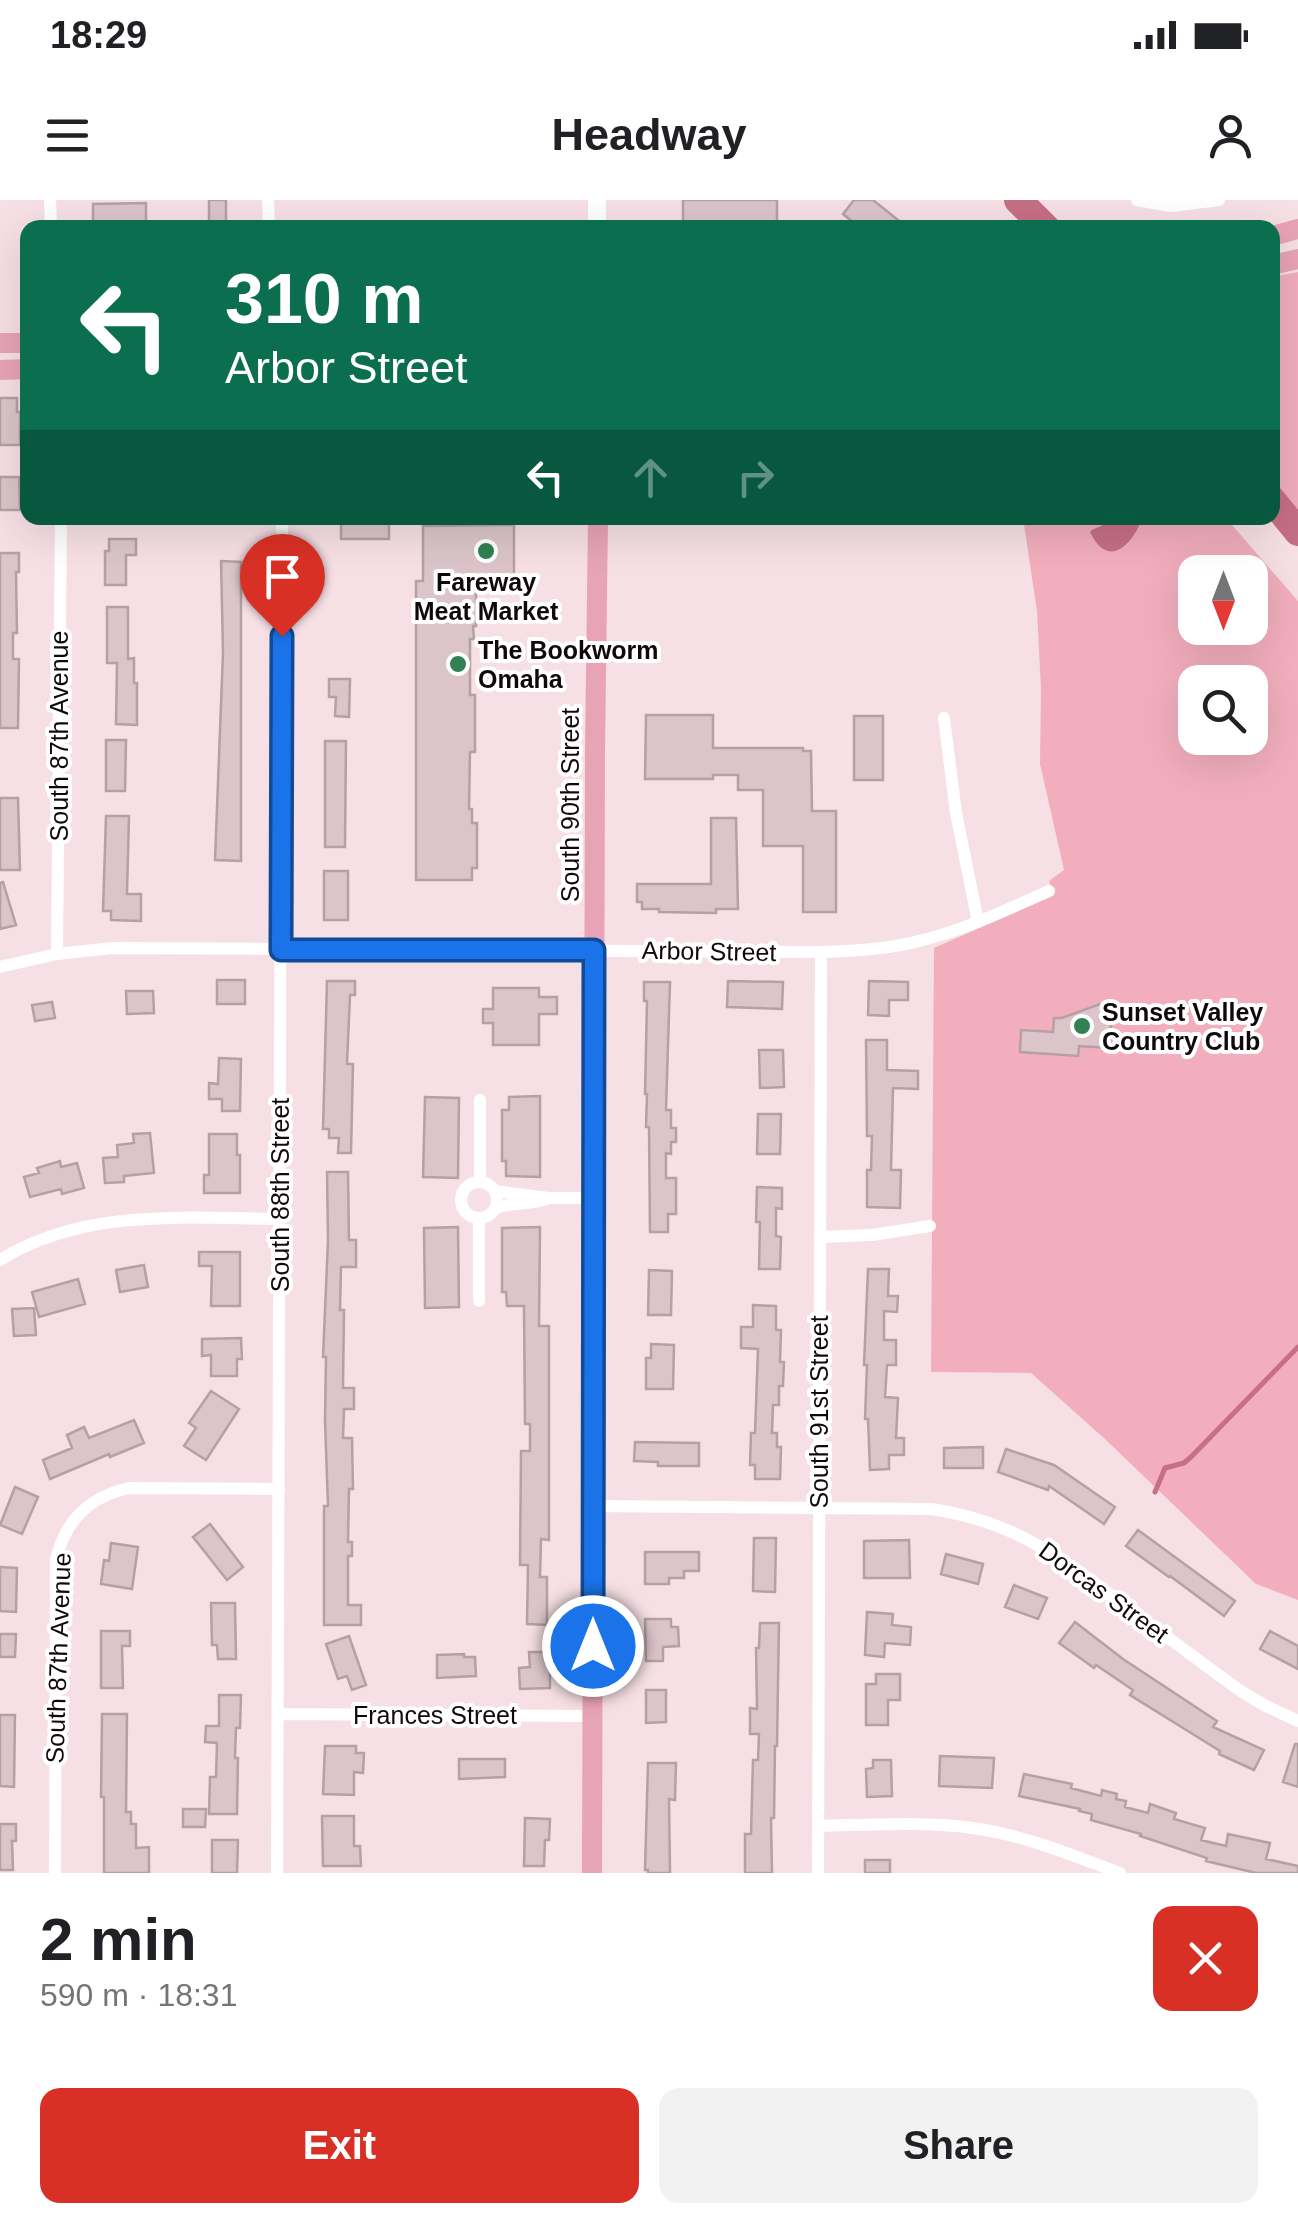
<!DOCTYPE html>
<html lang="en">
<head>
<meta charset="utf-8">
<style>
	body { margin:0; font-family:Helvetica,sans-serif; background:#f2f2f2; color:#202124; height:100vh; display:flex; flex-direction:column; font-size:38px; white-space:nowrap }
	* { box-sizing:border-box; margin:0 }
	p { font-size:32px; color:#757577 }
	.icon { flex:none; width:55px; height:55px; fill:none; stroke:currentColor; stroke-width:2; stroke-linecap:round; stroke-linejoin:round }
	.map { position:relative; height:1673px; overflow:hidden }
	.sheet { display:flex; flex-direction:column; background:#fff; flex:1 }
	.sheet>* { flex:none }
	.hud { position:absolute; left:20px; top:20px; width:1260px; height:305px; border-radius:20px; box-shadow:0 10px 40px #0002; background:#0b6e4f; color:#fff; overflow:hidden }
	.needle { width:65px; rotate:180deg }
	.controls { position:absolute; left:1178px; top:355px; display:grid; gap:20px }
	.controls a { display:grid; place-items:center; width:90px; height:90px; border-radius:20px; background:#fff; box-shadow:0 10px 40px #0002; font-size:50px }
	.pin { position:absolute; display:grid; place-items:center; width:85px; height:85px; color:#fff; margin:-102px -42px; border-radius:50% 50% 50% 0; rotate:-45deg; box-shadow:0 0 10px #0007 }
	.pin .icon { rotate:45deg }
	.me { position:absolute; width:110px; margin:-55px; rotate:0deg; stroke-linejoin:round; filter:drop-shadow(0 0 8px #0008) }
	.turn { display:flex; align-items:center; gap:35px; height:210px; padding:0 40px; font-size:45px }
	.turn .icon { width:130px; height:130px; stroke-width:2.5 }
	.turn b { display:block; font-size:70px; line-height:85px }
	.lanes { display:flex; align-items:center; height:95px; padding:0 40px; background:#0003; justify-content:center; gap:50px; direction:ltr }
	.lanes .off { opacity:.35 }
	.round { display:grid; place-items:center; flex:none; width:105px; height:105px; border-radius:20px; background:#f2f2f2 }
	.summary { display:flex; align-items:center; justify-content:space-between; height:170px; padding:0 40px }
	h1 { font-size:60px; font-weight:700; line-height:75px }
	.button { display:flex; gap:20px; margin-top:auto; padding:20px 40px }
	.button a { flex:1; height:115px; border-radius:20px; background:#d93025; color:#fff; font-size:40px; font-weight:700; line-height:115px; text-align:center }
	.button a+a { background:#f2f2f2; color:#202124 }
	.status { display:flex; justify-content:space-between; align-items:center; height:70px; padding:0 50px; background:#fff; direction:ltr }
	.status svg { height:28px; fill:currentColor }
	header { display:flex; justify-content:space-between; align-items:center; height:130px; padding:0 40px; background:#fff; font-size:45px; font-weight:700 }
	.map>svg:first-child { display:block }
</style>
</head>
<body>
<div class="status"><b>18:29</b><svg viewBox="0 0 49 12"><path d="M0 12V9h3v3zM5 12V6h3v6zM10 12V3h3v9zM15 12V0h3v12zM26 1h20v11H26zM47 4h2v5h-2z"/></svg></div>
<header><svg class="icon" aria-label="menu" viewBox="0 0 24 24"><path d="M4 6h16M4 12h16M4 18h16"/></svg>Headway<svg class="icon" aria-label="person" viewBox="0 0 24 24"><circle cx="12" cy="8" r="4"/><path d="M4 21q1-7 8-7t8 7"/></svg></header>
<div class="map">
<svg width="1298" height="1673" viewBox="0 0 1298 1673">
	<rect width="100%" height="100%" fill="#f7e0e5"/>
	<path fill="#f2aebd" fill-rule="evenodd" d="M1298,72v260l-25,-32 -1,-223z
		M1023,318h203l72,83v999l-42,-16 -150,-144 -75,-67 -100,-1 3,-424 120,-53 -5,-14 15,-11 -24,-106 1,-75 -4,-78zM1195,372h55v56h-55zM1195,482h55v56h-55z"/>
	<path fill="#c66f85" d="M1112,318h30c-9,27 -34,52 -52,14 4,-5 13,-4 22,-14z"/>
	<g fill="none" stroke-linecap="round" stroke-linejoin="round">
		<path stroke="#c66f85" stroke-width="5" d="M1155,1292l10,-24 19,-5 7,-6 107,-110"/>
		<path stroke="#c66f85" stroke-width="28" d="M1018,0l28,28
			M1272,300l26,32"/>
	</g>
	<path fill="#dbc5ca" stroke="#b5a0a4" stroke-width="2.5" d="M209,0h17v28h-17z
		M683,0h94v28h-94z
		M854,0h19l35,28h-48l-17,-14z
		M146,3v25h-53v-24z
		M0,198h17v14h3v33h-20z
		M0,277h19l1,33h-20z
		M341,318h48v21h-48z
		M514,325v59h-38v42h-3l1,13h-4v56h5v57h-5l-1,57h3v14h5v45h-5v12h-56v-299h7v-55z
		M109,339h27v16h-10v30h-21v-34h4z
		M0,353h19v19h-3l1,61h-4v26h6l-1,69h-18z
		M221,361l20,1v299l-26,-1 8,-207z
		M107,407h21v52l6,-1v25h3v42l-21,-1 1,-61h-10z
		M329,479h21l-1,38 -14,-1 1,-19h-7z
		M646,515h67v33h90v3h8l1,60h24v101h-33v-66h-40v-56h-25v-15h-25v4h-68z
		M854,516h29v64h-29z
		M106,540h20l-1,51h-19z
		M325,541h21l-1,106h-20z
		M0,598h18l2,72h-20z
		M106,616h23l-2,78h14v27l-30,-1v-9h-8z
		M711,618h25l2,91h-22v4l-57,-1v-3h-17v-7h-5v-18h74z
		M324,671h24v49h-24z
		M3,682l13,43 -16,4v-46z
		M217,780h28v24h-28z
		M327,781h28v14h-5l-3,69h6l-2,89h-13l1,-15h-10v-9h-6z
		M728,781l55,1 -1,27 -55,-2z
		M869,781l39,1v18h-19v16l-21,-1z
		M644,782h26l-4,128h5v18h5v14h-5v12l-5,-1v25h10v36h-8v18h-18l-1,-105h-3l1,-33h-2l2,-93h-3z
		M493,788h46v9h18v17h-18v31h-46v-22h-10v-14h10z
		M126,791h27l1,22 -27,1z
		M52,802l3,16 -20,3 -3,-16z
		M1100,804l6,16 5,1 -2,27 -30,-2 -1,10 -58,-4 1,-22 32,2 1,-14h8z
		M866,840h21v30l31,1v18l-25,-1 -2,82h10l-1,38 -33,-1v-37h4l1,-34h-5z
		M759,850h24l1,37 -24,1z
		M219,858l22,1 -1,52h-18v-12h-13v-16l9,1z
		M540,896v81l-34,-1v-15h-4v-51h7v-13z
		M425,897l34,1 -1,80 -35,-1z
		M758,914h23l-1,40h-23z
		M150,933l4,40 -30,3v6l-19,1 -2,-25 15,-1 -1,-12 17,-2 -1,-9z
		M209,934h28v21h3v38h-36v-18h5z
		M60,961l1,6 16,-4 7,25 -22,6 -1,-5 -31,8 -6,-20 15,-4 -2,-5z
		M327,972h21l1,68h7v27h-15l-1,43h4l-1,78h11v21h-10l-1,29h9l1,51h-4l-1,53h4v14h-4v49h13v20h-37v-119h4l-3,-85 1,-64h-3l5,-117z
		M757,987l25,1v21l-6,-1v28l5,1 -1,32h-21l1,-47h-4z
		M458,1027l1,80 -34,1 -1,-80z
		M540,1027l-1,99h10v214l-8,-1 -1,38h7v48l-20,-1 1,-59h-8l1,-114h9v-27h-5l-1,-118h-17l-1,-14h-4v-64z
		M199,1052h41v54h-29l1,-40h-13z
		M144,1065l4,22 -28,5 -4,-22z
		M868,1069h21l-1,27h10l-1,16 -13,-1v29h12v25h-9l-2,32 13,1 -2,40h8v17h-15v14l-19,1 -2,-51h-3l2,-54h-3z
		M649,1070l23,1 -1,44h-23z
		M78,1079l7,25 -46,13 -7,-25z
		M753,1105l23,1v24h5l-1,32h4l-1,24h-4v19h-6l-1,28h5v14h4l-1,32h-25v-14h-5l1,-32h4l3,-84 -17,-1v-21h12z
		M34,1108l2,27 -22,1 -2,-27z
		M241,1138l1,21h-5v17h-26v-21l-9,1v-17z
		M651,1144l23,1 -1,44h-27v-31h5z
		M211,1191l28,18 -33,51 -22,-14 12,-18 -7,-5z
		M134,1220l10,23 -34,14 -1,-3 -59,25 -7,-19 29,-12 -5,-13 17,-8 5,11z
		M635,1242l64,1v23h-41v-4l-24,-1z
		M983,1247v21h-39v-20z
		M1006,1249l48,16 61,42 -11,17 -55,-38 -1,4 -50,-18z
		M15,1287l23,10 -16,37 -22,-9z
		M210,1324l33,43 -16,13 -34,-43z
		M1138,1330l97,71 -11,15 -54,-40 -1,1 -43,-31z
		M754,1338h22l-1,54 -22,-1z
		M909,1340l1,38h-46v-37z
		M111,1343l27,4 -6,42 -31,-5 3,-24 5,1z
		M645,1352h54v19h-15v7h-15v6h-24z
		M946,1354l37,10 -5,20 -37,-10z
		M0,1367l17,1 -1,44 -16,-1z
		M1014,1385l33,13 -9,21 -33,-12z
		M211,1403h24l1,56h-18l-1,-14h-5z
		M867,1412l26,2 -1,11 19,2 -1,18 -25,-2 -1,14 -19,-2z
		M645,1419h26v8h7l1,19 -16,1v14h-17z
		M1075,1422l48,37 94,62 -4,6 51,23 -10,20 -35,-16 1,-3 -90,-56 3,-5 -37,-25 -2,3 -35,-25z
		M760,1423h19l-2,123h-2l-1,72h-3l1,55h-27v-39h6l2,-74h5l1,-26h-9v-26l7,1 -1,-61h3z
		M101,1431h29v15h-8l1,42h-22z
		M1270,1431l28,15v23l-38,-20z
		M0,1434h16l-1,23h-15z
		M349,1436l17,49 -14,5 -5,-14 -9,3 -12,-35z
		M529,1452h21v36l-30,1 -1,-21 11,-1z
		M464,1454v3h11l1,19 -39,2v-23z
		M876,1474h24v26h-12v25h-22v-41h10z
		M646,1490h20v32l-20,1z
		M219,1495h22l-1,33h-4l-1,30h3l-1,56h-28l1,-37h6l1,-34 -12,-1 1,-16h13z
		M102,1514h25l-1,98h5v12h5v24l13,-1v26h-45v-76h-3z
		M0,1515h15l-1,72 -14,-1z
		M1295,1544h3v43l-15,-5z
		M325,1546h31v7h8l-1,20 -9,-1v23l-31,-1z
		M940,1556l54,2 -2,30 -53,-2z
		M459,1559h46v18l-46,2z
		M873,1560h18l1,36 -25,1 -1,-28 7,-1z
		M648,1563h28l-1,37 -6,-1 1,74h-22v-3h-3z
		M1024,1574l48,10 -1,4 30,8 1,-6 15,4 -1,5 10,2 -1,6 23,6 2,-9 26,9 -2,6 31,9 -4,12 25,6 2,-12 42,9 -4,16 32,7v7h-42l-50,-12 1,-3 -67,-22 1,-2 -50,-14 1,-6 -13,-3 1,-2 -61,-13z
		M183,1609h23l-1,18h-22z
		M322,1616h32v30h6l1,20h-38z
		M525,1618l25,1 -1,21h-4l-1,26h-20z
		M0,1624h16v17h-4l1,29h-13z
		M212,1640h26l-1,33h-25z
		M865,1660h25v13h-25z"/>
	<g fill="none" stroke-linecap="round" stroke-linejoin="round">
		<path stroke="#fff" stroke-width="12" d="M50,0l1,28
			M268,0l1,28
			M1137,0l34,6 48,-6
			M944,518l12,95 22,109
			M57,754l4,-436
			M0,767l57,-13 56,-6 708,4c35,-1 69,-3 102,-12 44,-11 85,-31 126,-49
			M480,900v82
			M461 1000a18 18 0 1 1 36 0a18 18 0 1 1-36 0Z
			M495,991l53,7h46
			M496,1008c16,-6 33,-3 50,-9
			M820,1037l52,-2 58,-9
			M0,1060c84,-52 185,-42 279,-41
			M479,1101v-82
			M593,1306l339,3c84,13 125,47 191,95 40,30 79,59 119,88l24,14 32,15
			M278,1514l315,2
			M819,1626c50,-1 104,-5 154,2 51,7 99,27 147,45
			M55,1673l1,-313c9,-40 33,-63 73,-72l150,1
			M277,1673l5,-1355
			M818,1673l3,-921"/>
		<path stroke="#fff" stroke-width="18" d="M597,28v-28"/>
		<path stroke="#e8a4b7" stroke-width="20" d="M1272,36l26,-7
			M1272,65l26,-6
			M0,143h28
			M0,170l28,-1
			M592,1673l3,-1121 3,-234"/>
	</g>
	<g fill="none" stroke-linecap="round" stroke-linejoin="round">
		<g stroke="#114b97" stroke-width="25">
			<path id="route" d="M282,436l-1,314h313l-1,696"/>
		</g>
		<use href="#route" stroke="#1a73e8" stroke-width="18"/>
	</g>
	<g fill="#318152" stroke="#fff" stroke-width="4">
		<circle cx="486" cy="351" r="10"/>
		<circle cx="458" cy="464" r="10"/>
		<circle cx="1082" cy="826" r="10"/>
	</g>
	<g text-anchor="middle" stroke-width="8" stroke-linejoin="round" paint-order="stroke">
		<g font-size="25" font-weight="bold" fill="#10090b" stroke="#fff" text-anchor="start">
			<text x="486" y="391" text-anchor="middle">Fareway<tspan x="486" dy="29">Meat Market</tspan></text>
			<text x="478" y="459">The Bookworm<tspan x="478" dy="29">Omaha</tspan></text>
			<text x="1102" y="821">Sunset Valley<tspan x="1102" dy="29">Country Club</tspan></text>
		</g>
		<g font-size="25" fill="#10090b" stroke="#fff">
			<text transform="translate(59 536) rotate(-90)" y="9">South 87th Avenue</text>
			<text transform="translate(570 605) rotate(-90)" y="9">South 90th Street</text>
			<text transform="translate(709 751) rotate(1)" y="9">Arbor Street</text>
			<text transform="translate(280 995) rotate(-90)" y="9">South 88th Street</text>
			<text transform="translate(819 1212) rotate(-90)" y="9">South 91st Street</text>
			<text transform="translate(1104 1392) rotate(36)" y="9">Dorcas Street</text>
			<text transform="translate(58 1458) rotate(-88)" y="9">South 87th Avenue</text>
			<text x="435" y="1524">Frances Street</text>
		</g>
	</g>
</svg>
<div class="controls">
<a><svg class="needle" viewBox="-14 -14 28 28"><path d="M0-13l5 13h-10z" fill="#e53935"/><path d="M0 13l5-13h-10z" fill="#757577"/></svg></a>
<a><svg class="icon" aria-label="search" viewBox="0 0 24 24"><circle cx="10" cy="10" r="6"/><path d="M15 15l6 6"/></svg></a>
</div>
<div class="pin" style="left:282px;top:436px;background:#d93025"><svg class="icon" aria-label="arrive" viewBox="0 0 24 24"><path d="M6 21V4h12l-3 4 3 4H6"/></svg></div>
<svg class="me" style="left:593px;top:1446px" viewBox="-20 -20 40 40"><circle r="17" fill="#1a73e8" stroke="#fff" stroke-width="3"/><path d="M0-11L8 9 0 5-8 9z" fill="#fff"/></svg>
<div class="hud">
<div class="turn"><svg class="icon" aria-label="left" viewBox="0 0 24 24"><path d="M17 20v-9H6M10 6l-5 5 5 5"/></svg><div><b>310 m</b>Arbor Street</div></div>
<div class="lanes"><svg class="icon" aria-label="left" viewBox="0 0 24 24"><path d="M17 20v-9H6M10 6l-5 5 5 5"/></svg><svg class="icon off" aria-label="ahead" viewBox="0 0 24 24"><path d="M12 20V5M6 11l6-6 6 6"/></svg><svg class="icon off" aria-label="right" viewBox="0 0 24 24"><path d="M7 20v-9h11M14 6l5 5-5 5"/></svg></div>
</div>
</div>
<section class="sheet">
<div class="summary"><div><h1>2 min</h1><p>590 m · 18:31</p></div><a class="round" style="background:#d93025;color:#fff"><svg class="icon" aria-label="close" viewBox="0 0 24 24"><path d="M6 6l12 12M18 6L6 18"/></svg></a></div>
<div class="button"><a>Exit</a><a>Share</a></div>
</section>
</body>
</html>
